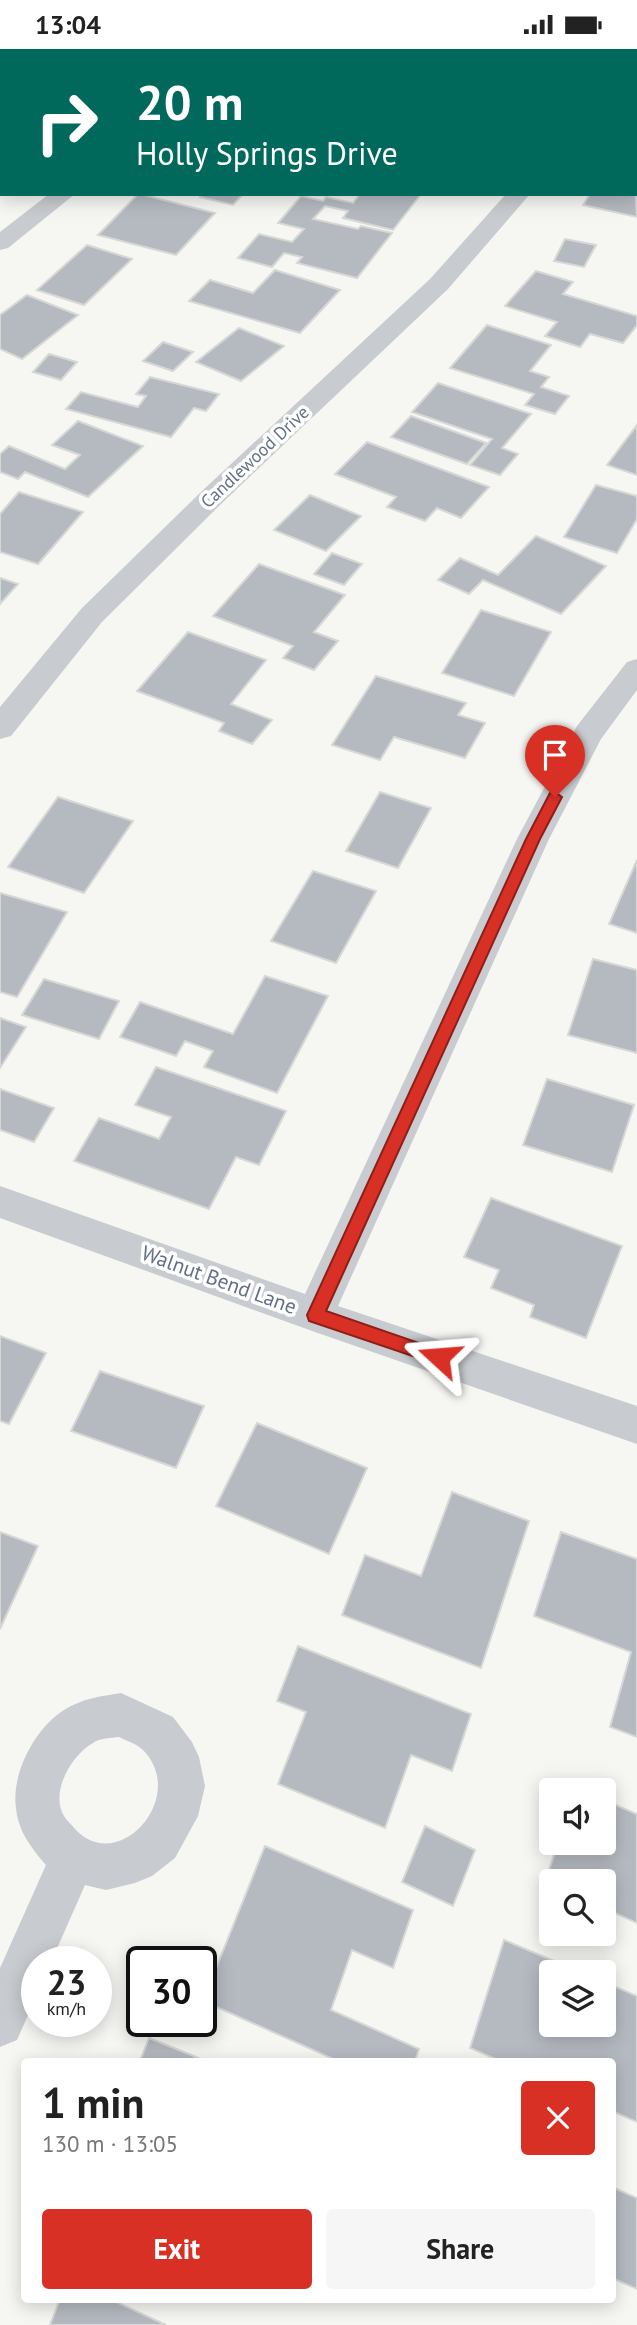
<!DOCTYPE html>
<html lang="en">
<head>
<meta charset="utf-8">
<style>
	body { margin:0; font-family:"PT Sans",sans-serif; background:#f6f6f6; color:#222; height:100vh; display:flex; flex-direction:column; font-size:26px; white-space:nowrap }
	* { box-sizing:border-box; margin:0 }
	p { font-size:23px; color:#767676 }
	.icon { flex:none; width:38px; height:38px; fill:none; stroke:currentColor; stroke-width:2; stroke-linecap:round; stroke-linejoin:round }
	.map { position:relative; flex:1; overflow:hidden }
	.side { position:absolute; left:21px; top:2009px; width:595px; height:245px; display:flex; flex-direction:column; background:#fff; border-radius:7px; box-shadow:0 4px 18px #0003 }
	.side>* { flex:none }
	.top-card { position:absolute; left:0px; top:0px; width:637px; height:147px; box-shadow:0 4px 18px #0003; background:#00695c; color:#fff; overflow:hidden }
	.tools { position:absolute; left:539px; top:1729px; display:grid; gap:14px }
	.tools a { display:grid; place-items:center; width:77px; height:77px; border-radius:7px; background:#fff; box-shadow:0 4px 18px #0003; font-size:35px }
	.speed { position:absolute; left:21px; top:1897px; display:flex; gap:14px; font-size:35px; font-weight:700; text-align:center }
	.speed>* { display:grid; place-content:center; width:91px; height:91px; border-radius:50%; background:#fff; box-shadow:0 4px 18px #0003; line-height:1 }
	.speed small { font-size:18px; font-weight:400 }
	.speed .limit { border:4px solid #111; border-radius:10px; background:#fff; color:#111 }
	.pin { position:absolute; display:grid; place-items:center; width:60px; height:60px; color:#fff; margin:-72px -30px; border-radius:50% 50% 50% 0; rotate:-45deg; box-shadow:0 0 7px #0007 }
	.pin .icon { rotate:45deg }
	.me { position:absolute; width:77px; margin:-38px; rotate:289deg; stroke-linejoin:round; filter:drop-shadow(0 0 5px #0008) }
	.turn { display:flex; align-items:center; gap:24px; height:147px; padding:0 21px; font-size:32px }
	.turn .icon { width:91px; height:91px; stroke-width:2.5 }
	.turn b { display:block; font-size:49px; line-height:60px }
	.round { display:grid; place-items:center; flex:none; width:74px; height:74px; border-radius:7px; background:#f6f6f6 }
	.summary { display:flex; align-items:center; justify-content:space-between; height:119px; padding:0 21px }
	h1 { font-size:42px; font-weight:700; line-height:52px }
	.primary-button { display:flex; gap:14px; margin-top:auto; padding:14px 21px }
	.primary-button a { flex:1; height:80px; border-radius:7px; background:#d93025; color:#fff; font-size:28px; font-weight:700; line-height:80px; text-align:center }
	.primary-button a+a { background:#f6f6f6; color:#222 }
	.status { display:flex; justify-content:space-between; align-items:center; height:49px; padding:0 35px; background:#fff; direction:ltr }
	.status svg { height:19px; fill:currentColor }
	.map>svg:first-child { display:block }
</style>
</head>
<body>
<div class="status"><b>13:04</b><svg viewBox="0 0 49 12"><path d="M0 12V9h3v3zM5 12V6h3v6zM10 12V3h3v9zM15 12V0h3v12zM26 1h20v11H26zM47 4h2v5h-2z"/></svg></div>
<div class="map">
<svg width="637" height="2276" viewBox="0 0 637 2276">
	<rect width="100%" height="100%" fill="#f6f7f3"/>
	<path fill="#b5bac1" stroke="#d7d8d5" stroke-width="2" d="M635,130l2,38 -54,-12 7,-11h45z
		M138,145h2l75,19 -39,42 -78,-20z
		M202,145h41l-10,11 -33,-8z
		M360,145h61l-28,36 -50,-12 5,-7 -23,-5 -12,13 45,10 3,-3 31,7 -35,45 -60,-15 5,-6 -18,-4 -12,14 -34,-9 21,-24 33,8 12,-13 -26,-6 23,-27 22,5 3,-4 27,6z
		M565,190l31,6 -12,22 -30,-6z
		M87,196l45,14 -48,46 -47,-15z
		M275,221l65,20 -40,43 -111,-32 21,-21 43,13z
		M536,222l37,11 -10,12 74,22v9l-14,18 -33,-9 -10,13 -35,-11 12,-14 -52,-16z
		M27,246l51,20 -56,44 -22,-10v-34z
		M487,276l64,20 -21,26 19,6 -8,10 28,9 -14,18 -30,-9 9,-11 -84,-26z
		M239,279l45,18 -43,35 -45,-19z
		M163,293l30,10 -20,19 -30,-10z
		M49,305l28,8 -16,18 -28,-8z
		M150,328l69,17 -13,17 -12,-3 -23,29 -105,-28 15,-17 57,15 8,-11 -10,-2z
		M438,334l93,31 -29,34 16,6 -18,21 -30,-10 22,-26 -80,-27z
		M411,367l75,27 -19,21 -76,-27z
		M78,372l65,25 -55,51 -63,-25 -7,7 -18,-7v-18l9,-8 56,23 15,-14 -28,-10z
		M637,376v50l-30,-10z
		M367,393l122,45 -28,31 -24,-10 -12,13 -38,-14 9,-10 -61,-23z
		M596,436l41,11v23l-20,34 -53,-16z
		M19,443l64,20 -45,52 -38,-12v-38z
		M310,446l51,21 -35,35 -52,-21z
		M536,487l70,30 -45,48 -78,-34 -14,14 -31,-14 22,-22 38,17z
		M332,504l30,11 -18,21 -30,-11z
		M259,515l86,31 -31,37 24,9 -24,29 -31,-12 10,-12 -80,-30z
		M0,529l18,6 -18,20z
		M481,561l70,22 -37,64 -72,-23z
		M188,583l78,28 -35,44 41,16 -20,24 -33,-13 5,-8 -87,-32z
		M376,627l90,27 -8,12 27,8 -20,35 -71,-21 -14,23 -48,-15z
		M380,743l51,16 -33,60 -52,-17z
		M58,748l75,24 -49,72 -76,-26z
		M637,811v73l-28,-9z
		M313,822l63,20 -40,72 -65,-22z
		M0,844l67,19 -50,85 -17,-5z
		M593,910l44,11v83l-69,-18z
		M265,927l63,20 -51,97 -73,-26 9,-16 -28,-10 -9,15 -56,-19 20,-35 93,32z
		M44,930l75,22 -20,38 -77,-24z
		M0,969l26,9 -26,41z
		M156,1018l130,44 -27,54 -23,-8 -27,52 -135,-48 25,-43 60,21 12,-22 -36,-12z
		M547,1030l87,26 -22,67 -89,-27z
		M0,1040l54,19 -20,34 -34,-12z
		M491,1149l131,48 -36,92 -56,-21 4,-12 -43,-17 8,-18 -35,-13z
		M0,1287l46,17 -37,71 -9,-3z
		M100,1322l104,35 -28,62 -105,-37z
		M257,1374l110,45 -38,86 -113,-48z
		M452,1443l77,29 -48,147 -139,-53 23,-60 56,21z
		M0,1483l38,14 -38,83z
		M561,1483l76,27v178l-27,-10 21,-75 -97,-36z
		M298,1597l173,68 -19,57 -41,-16 -26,73 -107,-44 28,-72 -29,-11z
		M604,1751l33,14v109l-33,-15v-27h-53v4l-6,-3 13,-39h46z
		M425,1777l50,24 -22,56 -51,-24z
		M265,1797l148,64 -20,58 -41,-18 -21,60 88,39 -4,12h-77l-135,-60z
		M504,1891l76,32h-29v53h53v-43l33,14v126l-25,-11v-50h-112l-30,-13z
		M149,1989l57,23h-66z
		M612,2138l25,11v91l-25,-11z
		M60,2250h50l56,26h-116z"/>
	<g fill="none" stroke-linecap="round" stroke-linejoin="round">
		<path fill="#c8cbcf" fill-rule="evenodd" d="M203,0h21l-22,2z
			M600,0h20l-21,2z
			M49,145h26l-67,54 -8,2v-18z
			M506,145h24l-82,95 -226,214 -120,119 -91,114 -11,3v-32l82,-99 120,-117 228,-212z
			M637,610v31l-36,49 -52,100 -211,467 299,100v38l-322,-112 -315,-114v-32l305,108 212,-455 60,-113 50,-64z
			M121,1644l52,24 19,25 7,15 6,29 -7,30 -23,42 -23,18 -17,7 -29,7 -21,-5 -34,77h-14v33l-20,45 -17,7v-79l46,-103c-14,-16 -28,-34 -30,-57 -5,-34 19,-80 48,-98 17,-11 37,-14 57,-17zM119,1688c8,4 18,7 24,13 46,47 -25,126 -68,79 -4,-5 -11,-11 -13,-17 -10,-24 11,-58 31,-69 7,-5 18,-5 26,-6z"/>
	</g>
	<path fill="#d93025" stroke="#8d1f18" stroke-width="2" d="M555,743l7,5 -22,42 -214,472 119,41 3,5 -3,6 -6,2 -130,-44 -2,-6 219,-476 24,-46z"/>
	<g text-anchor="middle" stroke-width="7" stroke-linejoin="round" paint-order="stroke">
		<g font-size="18" fill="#627087" stroke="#fff">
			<text transform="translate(255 408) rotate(-43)" y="6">Candlewood Drive</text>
		</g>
		<g font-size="21" fill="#627087" stroke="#fff">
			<text transform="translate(219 1231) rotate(20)" y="7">Walnut Bend Lane</text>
		</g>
	</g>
</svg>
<div class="tools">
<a><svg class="icon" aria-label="sound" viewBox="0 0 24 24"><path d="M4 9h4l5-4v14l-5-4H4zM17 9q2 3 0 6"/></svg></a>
<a><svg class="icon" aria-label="search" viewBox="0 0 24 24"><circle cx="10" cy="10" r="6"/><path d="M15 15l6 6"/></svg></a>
<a><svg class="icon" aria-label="layers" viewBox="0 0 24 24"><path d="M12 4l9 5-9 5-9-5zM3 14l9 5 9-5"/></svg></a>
</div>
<div class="speed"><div>23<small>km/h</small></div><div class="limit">30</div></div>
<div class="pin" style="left:555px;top:748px;background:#d93025"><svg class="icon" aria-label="arrive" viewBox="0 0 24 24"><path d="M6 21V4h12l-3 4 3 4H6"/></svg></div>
<svg class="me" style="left:439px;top:1308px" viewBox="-20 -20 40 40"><path d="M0-17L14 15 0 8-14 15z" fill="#d93025" stroke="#fff" stroke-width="4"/></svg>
<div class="top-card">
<div class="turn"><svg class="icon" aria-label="right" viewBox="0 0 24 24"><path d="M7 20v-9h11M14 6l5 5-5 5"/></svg><div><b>20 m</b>Holly Springs Drive</div></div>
</div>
<section class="side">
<div class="summary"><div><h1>1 min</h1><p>130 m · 13:05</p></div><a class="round" style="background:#d93025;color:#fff"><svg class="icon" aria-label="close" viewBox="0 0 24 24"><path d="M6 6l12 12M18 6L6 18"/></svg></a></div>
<div class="primary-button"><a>Exit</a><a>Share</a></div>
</section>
</div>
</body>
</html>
